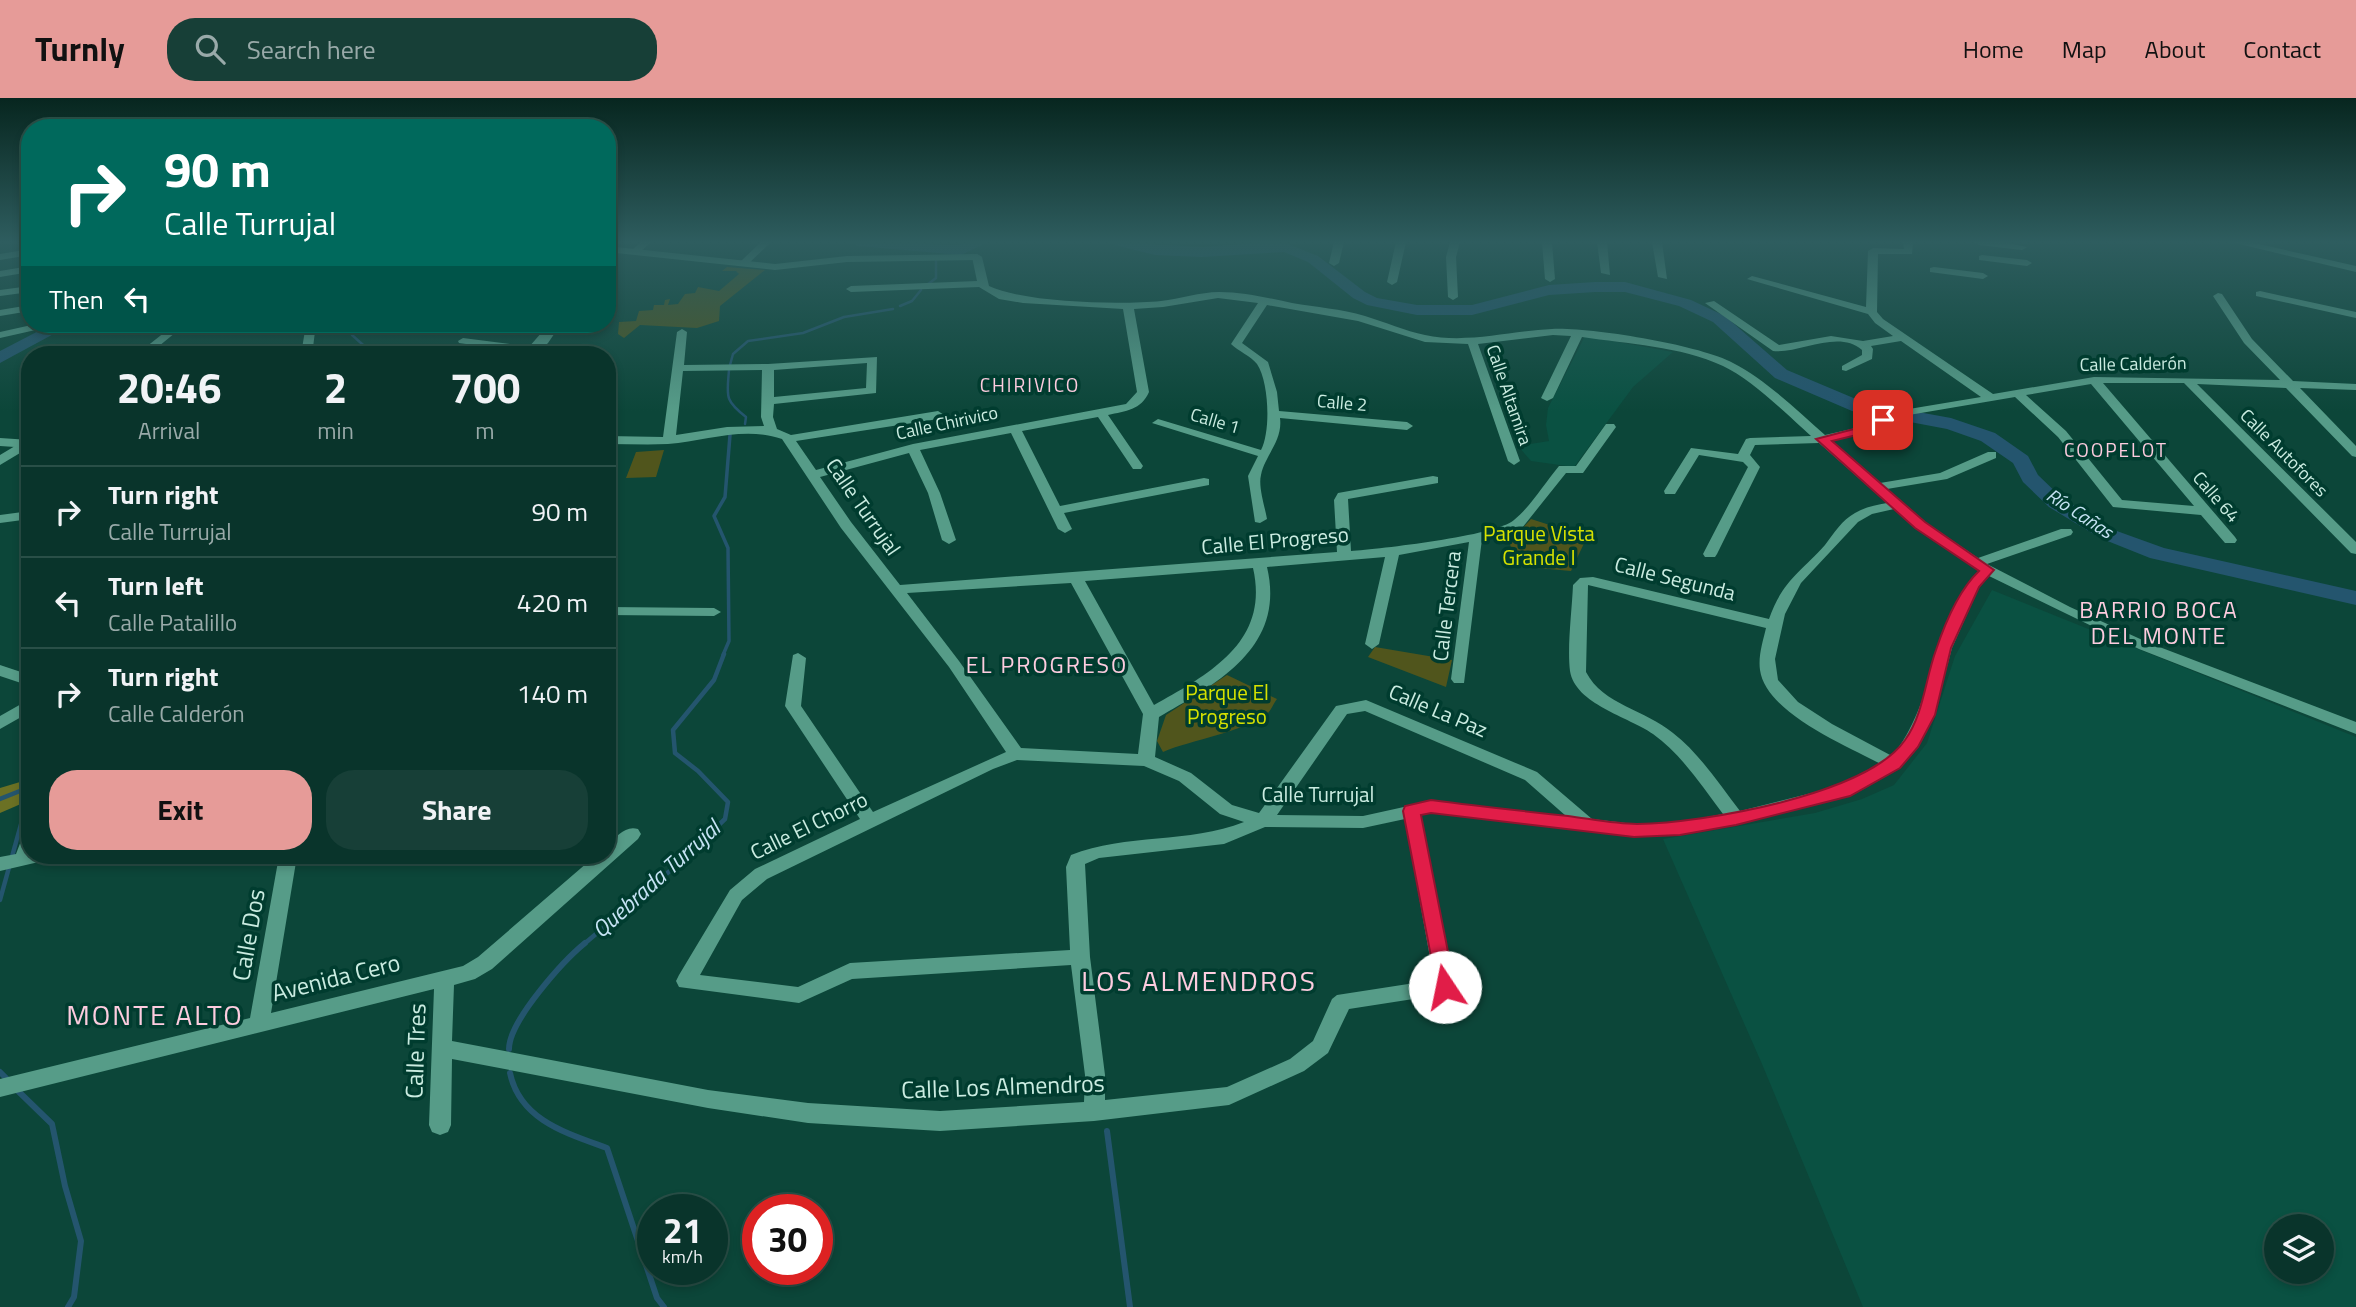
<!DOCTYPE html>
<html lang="en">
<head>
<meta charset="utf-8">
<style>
	body { margin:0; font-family:"Titillium Web",sans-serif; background:#173f37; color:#f1f3f6; height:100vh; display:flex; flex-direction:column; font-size:26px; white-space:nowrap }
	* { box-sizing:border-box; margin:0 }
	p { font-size:23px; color:#99aaa9 }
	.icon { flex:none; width:38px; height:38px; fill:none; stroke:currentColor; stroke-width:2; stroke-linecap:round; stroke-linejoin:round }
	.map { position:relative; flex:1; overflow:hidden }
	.sheet { position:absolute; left:21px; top:248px; width:595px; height:518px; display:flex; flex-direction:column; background:#09342b; border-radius:28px; box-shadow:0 4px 10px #0003,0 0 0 2px #294f47 }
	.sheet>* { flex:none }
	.hud { position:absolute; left:21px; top:21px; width:595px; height:214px; border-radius:28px; box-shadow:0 4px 10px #0003,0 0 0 2px #294f47; background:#00695c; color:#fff; overflow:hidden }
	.tools { position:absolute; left:2264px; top:1116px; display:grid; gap:14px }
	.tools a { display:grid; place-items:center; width:70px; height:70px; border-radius:50%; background:#09342b; box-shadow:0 4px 10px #0003,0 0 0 2px #294f47; font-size:35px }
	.speed { position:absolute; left:637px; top:1096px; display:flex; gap:14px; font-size:35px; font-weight:700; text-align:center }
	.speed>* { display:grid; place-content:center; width:91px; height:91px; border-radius:50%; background:#09342b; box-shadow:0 4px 10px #0003,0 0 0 2px #294f47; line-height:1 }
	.speed small { font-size:18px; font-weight:400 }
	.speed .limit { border:10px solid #d22; background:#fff; color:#111 }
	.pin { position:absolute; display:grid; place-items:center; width:60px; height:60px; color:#fff; margin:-30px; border-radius:14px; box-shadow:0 4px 10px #0006 }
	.me { position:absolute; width:77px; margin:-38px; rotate:349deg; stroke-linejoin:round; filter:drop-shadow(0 0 5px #0008) }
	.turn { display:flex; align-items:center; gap:24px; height:147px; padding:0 28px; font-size:32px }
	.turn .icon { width:91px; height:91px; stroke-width:2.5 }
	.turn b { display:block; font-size:49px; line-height:60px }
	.then { display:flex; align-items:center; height:66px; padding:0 28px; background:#0003; gap:14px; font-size:26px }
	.eta { display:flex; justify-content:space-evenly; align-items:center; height:119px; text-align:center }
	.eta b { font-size:42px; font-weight:700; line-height:49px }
	.cta { display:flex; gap:14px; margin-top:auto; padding:14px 28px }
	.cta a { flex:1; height:80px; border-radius:28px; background:#e69b98; color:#111; font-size:28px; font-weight:700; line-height:80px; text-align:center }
	.cta a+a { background:#173f37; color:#f1f3f6 }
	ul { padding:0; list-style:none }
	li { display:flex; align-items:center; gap:21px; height:91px; padding:0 28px; border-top:2px solid #294f47 }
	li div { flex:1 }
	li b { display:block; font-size:26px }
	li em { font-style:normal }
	header { display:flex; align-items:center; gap:42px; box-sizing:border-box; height:98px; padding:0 35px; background:#e69b98; color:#111 }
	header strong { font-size:33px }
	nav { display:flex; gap:38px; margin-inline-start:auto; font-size:24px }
	.search { width:490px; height:63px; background:#173f37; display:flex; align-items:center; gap:18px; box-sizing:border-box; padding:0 24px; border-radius:28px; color:#99aaa9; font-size:26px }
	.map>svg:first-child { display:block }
</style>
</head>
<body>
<header>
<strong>Turnly</strong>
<div class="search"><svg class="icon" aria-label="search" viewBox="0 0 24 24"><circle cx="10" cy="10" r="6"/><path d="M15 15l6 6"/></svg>Search here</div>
<nav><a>Home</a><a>Map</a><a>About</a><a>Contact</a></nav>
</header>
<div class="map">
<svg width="2356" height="1209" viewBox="0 0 2356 1209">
	<rect width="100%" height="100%" fill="#0c4639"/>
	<path fill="#0a5142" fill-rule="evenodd" d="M1585,238l88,16 -40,35 -59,80 -43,-6 -13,-15 31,-5 -3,-16 2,-17z
		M1992,492l364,147v570h-493l-101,-243 -99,-225 152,-26 47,-14 32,-14 33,-42 28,-87zM2277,1129h45v45h-45z"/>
	<path fill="#50551c" d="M727,169l38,3 -45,36 -1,15 -22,7 -57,-3 -16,13 -6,-4 1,-12 17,-1 3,-10 14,-1 1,-5h10l1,-5 5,-1 -2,6 10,-1 7,-10 10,-1 3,-6 21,4 20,-17 -3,-3h-14z
		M664,352l-8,27 -30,1 10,-26z
		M1531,421l56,18 -16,34 -56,-5 -7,-31 10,-2z
		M1375,549l77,13 -6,27 -78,-30z
		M1227,577l50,24c-3,4 -6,11 -9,14 -20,18 -78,27 -105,39l-6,-11 9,-26z"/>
	<path fill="#6b7124" d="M30,681v21l-30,13v-25z"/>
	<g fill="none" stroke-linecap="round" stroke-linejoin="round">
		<path stroke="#24556e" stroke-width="2.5" d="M927,187l9,-7v-17
			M900,208l12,-5 9,-11
			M358,226l-6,11 19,17 -1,3
			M730,267l3,-11 15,-13 55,-8 41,-16 49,-8
			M729,272c-2,26 -5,30 17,47l-1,7"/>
		<path stroke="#24556e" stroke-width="3.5" d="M723,557l6,-14 -1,-93 -14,-32 11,-19 5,-62"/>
		<path stroke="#24556e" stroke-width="4.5" d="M0,701l30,-12
			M0,802l23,-83 7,-13
			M583,847l95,-81 47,-45 3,-17 -30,-31 -23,-18 -2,-23 41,-50 10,-26"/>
		<path stroke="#24556e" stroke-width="6" d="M509,951c0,-28 54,-88 76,-106
			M0,974l9,9
			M510,975c10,47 56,60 97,75l50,150 7,9
			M17,992l35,34 13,62 16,55 -7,56 -6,10
			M1107,1033l23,176"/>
		<path fill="#24556e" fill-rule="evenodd" d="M851,144l108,3 9,-3h20l-27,13 -103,-9z
			M1113,144l89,5 69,-5 17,2 30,12 47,36 12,6 40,7h55l77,-20 46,-3h30l66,18 34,16 62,54 76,32 88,16 44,15 33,23 10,19 25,24 51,31 50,18 192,43v14l-206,-47 -50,-20 -51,-31 -26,-25 -10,-19 -32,-22 -34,-12 -95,-18 -77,-33 -62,-56 -34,-16 -54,-14h-30l-46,3 -77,20h-55l-50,-10 -14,-7 -45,-36 -24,-10 -82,5 -47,-2 -40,-10z
			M52,226h20l-72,39v-12z"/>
		<path fill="#569c88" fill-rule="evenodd" d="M641,144h10l-13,12h-6v-4z
			M761,144h10l-25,24h-6v-4z
			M1334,144h10l-5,21 -5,3 -5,-3z
			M1396,144h10l-9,40 -5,3 -5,-3z
			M1450,144h10l-4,15 2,40 -5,3 -5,-3 -2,-40z
			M1542,144h10l3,37 -5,3 -5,-3z
			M1597,144h10l3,33 -9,-2z
			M1652,144h10l5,37 -9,-2z
			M1903,144h10l-1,12h-34l-1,58 6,7 110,75 101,-17 186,3 -36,-37 -31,-47 5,-3 4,1 30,45 41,42 63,3v6l-56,-2 56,58v11l-4,-1 -66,-68 -89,-4 159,158v12l-5,-1 -167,-170h-81l132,154 2,3 -2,3h-10l-24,-28 -88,-8 -55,-70 -43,-40 -106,18v-6l72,-12 -80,-56 -30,5 2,3 -1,10 -26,12 -4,-1v-4l20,-11v-5c-24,-21 -62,4 -89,1l-68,-48 9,-2 65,44 52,-9 32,5 30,-5 -18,-13 -7,-9 -121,-35 5,-3 114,31 2,-56 5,-3 31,1zM2091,286l103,122 -72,-6 -56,-69 -40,-36z
			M1974,144h29l24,5 -5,3 -43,-5z
			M30,151v6l-30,5v-6z
			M977,156l5,3 7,29c36,17 131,19 172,15 19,-2 39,-9 58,-9 25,0 49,6 73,11 24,4 49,6 73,13 20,6 40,15 60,19 42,9 85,-4 127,-6 38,-2 148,16 181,34 33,17 64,47 92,72l44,-10 10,-8h8v6l-10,8 -46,10 49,42 60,-10 48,-21h8v6l-49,21 -60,10 38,33 53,36 83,-29h10l2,3 -2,3 -84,29 83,43 79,36 207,79v12l-217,-85 -150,-73 -10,11 -27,61 -18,67 -16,32 -18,21 -50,27 -114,29 -56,10 -46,2 -203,-23 -10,2 34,172 -3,6 -103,16 -21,44 -24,18 -75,34 -135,16 -154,10 -132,-8 -100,-15 -256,-49 -1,66 -3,7 -8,3 -8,-3 -3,-7 5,-136 -434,108v-18l250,-61 29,-162h18l-26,157 192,-47 15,-9 117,-101h12v-11c10,-8 18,-20 31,-16l3,5 -3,5 -146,130 -17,10 -21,6 -2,56 256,49 100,13 132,8 144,-9 1,-27 -14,-110 -219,14 -53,24 -120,-16 -3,-6 3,-6 51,-85 25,-21 105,-50 -75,-113 8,-51 5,-2 8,5 -5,48 72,106 133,-60 -57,-85 -108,-139 -59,-89c-39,-13 -75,2 -114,5 -20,1 -41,0 -61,0v-8l56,1 14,-105 5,-3 5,3 -3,33 84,-1 109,-7 -1,36 -102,11 -1,13 4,12 14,6 147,-24 6,4 -6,4 -142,22 20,29 97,-26 213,-40 11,-12 -14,-83 -100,-6 -24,-4 -20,-12 -128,5 -5,-3 5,-3 126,-5 -5,-24zM1218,200l40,5 -27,41c7,7 20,12 26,20 12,18 14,67 4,86l-103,-31 -6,4 106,33 -10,20 7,46 5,1 7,-4c-2,-12 -9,-32 -6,-44 4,-20 22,-34 19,-57l127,12 6,-4 -6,-4 -128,-11 -2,-19 -9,-30 -26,-19 25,-38 91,16 67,21 43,2 40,117 6,4 6,-4 -42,-117 75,-9 18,1 -30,62 6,3 6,-3 29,-61c46,7 98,9 141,29 28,13 65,49 88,70l-61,2 -4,1 -8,15 -47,-6 -27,43 1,3h10l24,-39 44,7 5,5 -45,87 2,3h10l2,-3 43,-87 -10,-12 5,-10 64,-2 68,60c-11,2 -22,4 -32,10 -13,7 -21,20 -30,32 -25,28 -43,36 -56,74l-176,-42 -13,1 -7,7c-1,25 -6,62 -3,86 5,33 59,46 83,63 29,21 49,52 70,80l-43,8 -46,2 -42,-5 -55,-47 -171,-72 -30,6 -77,107 -27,-8 -41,-32 -36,-16 4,-40c59,-34 127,-70 108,-150l118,-10 -20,87 7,5 7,-5 20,-89 70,-13 -18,137 3,4h10l18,-144 40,-11 44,-55h17l33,-46 -2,-3h-8l-30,42h-17c-15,18 -28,40 -45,54 -18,16 -135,29 -163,31l-3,-52 90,-16v-6l-5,-1 -95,17 -4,7 3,52 -437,33 -49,-63 -31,-45 89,-24 19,40 14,47 7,4 7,-4 -16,-47 -20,-43 91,-17 47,96 7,4 7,-4 -8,-16 145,-28v-6l-5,-1 -144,28 -38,-75 76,-14 35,52h8l2,-3 -35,-51c18,-4 33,-5 41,-23l-15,-83 29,-2zM867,265l-1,25 -92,9v-27zM762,272l-1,47 3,9 -37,1 -51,8 7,-64zM1894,411l21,19 64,43c-49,51 -42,132 -87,185l-60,-32 -34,-22 -20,-22 -3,-21 10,-45 16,-31 57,-61 14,-8zM1253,470c17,74 -44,106 -99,137l-69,-124zM1071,485l72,131 -5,40 -117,-6 -62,-87 -52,-68zM1588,487l178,43c-3,13 -8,28 -6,42 6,43 87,76 121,94l-42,22 -99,25c-21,-27 -40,-57 -67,-78 -27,-23 -70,-28 -87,-61zM1365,613l160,69 41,36 -135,-15 -68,15 -86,-1 70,-101zM1017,662l127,6 35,15 41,33 24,8c-55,22 -118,11 -173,33l-5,12 4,83 -220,13 -52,24 -98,-12 42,-75 25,-21 226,-110zM1405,721l29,161 -97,15 -5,4 -19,42 -23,18 -63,28 -122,13v-25l-15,-118 -5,-93 14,-6 125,-14 41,-17 98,1z
			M1982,157l45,5 5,3 -5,3 -48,-6v-4z
			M30,168v6l-30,5v-6z
			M1934,169l49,6 5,3 -5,3 -53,-7v-4z
			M30,188v6l-30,4v-6z
			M2260,193l96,21v6l-100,-22v-4z
			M30,207v6l-30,5v-6z
			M36,226l5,3 -1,2 -40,9v-6z
			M175,226h11l-38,31h-12z
			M306,226h10l-4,31h-11z
			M463,240l70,9 6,3 -6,3 -74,-10 -1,-2z
			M30,339v10l-30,18v-10z
			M30,413v8l-30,4v-8z
			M607,509l107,1 7,4 -7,4 -107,-1z
			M0,567l30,10v11l-30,-10z
			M30,601v13l-30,17v-13z
			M30,734v24h16l-3,5 -43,10v-14l16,-3 8,-21z"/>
		<path fill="#569c88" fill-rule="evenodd" d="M2231,144h19l106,24v6z
			M607,148l168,18 72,-8 130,-2 5,3 -5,3 -130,2 -72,8 -168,-18z
			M549,226h12l-13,19 -13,12h-13z
			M0,340l30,2v8l-30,-2z"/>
	</g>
	<linearGradient id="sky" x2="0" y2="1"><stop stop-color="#07261f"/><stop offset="0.46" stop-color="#2e5d5f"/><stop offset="1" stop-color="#2e5d5f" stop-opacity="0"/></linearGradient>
	<rect width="2356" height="313" fill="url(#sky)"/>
	<path fill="#e11d48" stroke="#92132f" stroke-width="2" d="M1883,318l6,4 -12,10 -45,11 93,81 69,48 -15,17 -28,61 -16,67 -17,32 -18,21 -50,28 -114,29 -56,10 -46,2 -203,-24 -10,2 34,172 -3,6 -7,3 -7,-3 -35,-182 2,-5 26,-6c46,6 91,11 137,16 23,3 47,8 69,8 66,-1 230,-29 268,-84 19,-27 20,-60 31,-90 9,-27 23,-60 43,-79l-64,-43 -99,-89 53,-14z"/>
	<g text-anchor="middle" stroke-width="7" stroke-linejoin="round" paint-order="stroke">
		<g font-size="18" fill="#caece1" stroke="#003c2f">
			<text transform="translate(2133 266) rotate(-1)" y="6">Calle Calderón</text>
			<text transform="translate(1509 297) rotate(71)" y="6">Calle Altamira</text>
			<text transform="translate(1342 305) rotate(5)" y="6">Calle 2</text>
			<text transform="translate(1215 323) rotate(16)" y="6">Calle 1</text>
			<text transform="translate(947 325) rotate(-12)" y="6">Calle Chirivico</text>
			<text transform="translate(2284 355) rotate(45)" y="6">Calle Autofores</text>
			<text transform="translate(2216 399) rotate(49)" y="6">Calle 64</text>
		</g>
		<g font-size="19" letter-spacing="2" fill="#fdccdf" stroke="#003c2f">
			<text x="1030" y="294">CHIRIVICO</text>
			<text x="2116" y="359">COOPELOT</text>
		</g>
		<g font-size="19" font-style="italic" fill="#c6e4f5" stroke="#003c2f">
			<text transform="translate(2080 415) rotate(33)" y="7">Río Cañas</text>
		</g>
		<g font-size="21" fill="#caece1" stroke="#003c2f">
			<text transform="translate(863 409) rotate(55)" y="7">Calle Turrujal</text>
			<text transform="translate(1275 443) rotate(-5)" y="7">Calle El Progreso</text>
			<text transform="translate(1675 481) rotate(14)" y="7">Calle Segunda</text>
			<text transform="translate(1447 508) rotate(-83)" y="7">Calle Tercera</text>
			<text transform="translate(1438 613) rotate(23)" y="7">Calle La Paz</text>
			<text x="1318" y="704">Calle Turrujal</text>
			<text transform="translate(809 728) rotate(-26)" y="7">Calle El Chorro</text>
		</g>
		<g font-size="21" fill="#d6e200" stroke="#003c2f">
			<text x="1539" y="443">Parque Vista<tspan x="1539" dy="24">Grande I</tspan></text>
			<text x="1227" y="602">Parque El<tspan x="1227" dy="24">Progreso</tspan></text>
		</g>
		<g font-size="23" letter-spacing="2" fill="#fdccdf" stroke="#003c2f">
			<text x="2159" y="520">BARRIO BOCA<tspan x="2159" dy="26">DEL MONTE</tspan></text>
			<text x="1047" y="575">EL PROGRESO</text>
		</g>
		<g font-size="23" font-style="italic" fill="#c6e4f5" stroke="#003c2f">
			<text transform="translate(656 781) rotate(-42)" y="8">Quebrada Turrujal</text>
		</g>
		<g font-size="24" fill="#caece1" stroke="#003c2f">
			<text transform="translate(249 837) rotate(-80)" y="8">Calle Dos</text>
			<text transform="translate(336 880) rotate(-14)" y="8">Avenida Cero</text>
			<text transform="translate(416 953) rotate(-88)" y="8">Calle Tres</text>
			<text transform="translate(1003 989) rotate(-2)" y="8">Calle Los Almendros</text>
		</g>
		<g font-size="28" letter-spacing="2" fill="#fdccdf" stroke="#003c2f">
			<text x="1199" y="893">LOS ALMENDROS</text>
			<text x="155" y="927">MONTE ALTO</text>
		</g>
	</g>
</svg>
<div class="tools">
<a><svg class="icon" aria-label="layers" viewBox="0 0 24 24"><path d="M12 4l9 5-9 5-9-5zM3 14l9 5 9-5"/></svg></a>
</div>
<div class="speed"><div>21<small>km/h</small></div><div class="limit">30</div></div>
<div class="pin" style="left:1883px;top:322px;background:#d93025"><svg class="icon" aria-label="arrive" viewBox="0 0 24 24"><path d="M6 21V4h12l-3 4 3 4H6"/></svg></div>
<svg class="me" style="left:1445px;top:889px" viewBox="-20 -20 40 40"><circle r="19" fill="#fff"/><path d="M0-13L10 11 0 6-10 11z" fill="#e11d48"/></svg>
<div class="hud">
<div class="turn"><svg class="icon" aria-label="right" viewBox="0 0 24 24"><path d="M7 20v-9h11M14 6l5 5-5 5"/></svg><div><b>90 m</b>Calle Turrujal</div></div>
<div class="then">Then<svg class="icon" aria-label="left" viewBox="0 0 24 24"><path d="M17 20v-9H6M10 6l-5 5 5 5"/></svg></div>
</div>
<section class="sheet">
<div class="eta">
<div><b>20:46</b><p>Arrival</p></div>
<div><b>2</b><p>min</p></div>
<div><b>700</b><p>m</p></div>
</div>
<ul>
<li><svg class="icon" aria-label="right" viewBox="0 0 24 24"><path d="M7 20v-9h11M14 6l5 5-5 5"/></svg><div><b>Turn right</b><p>Calle Turrujal</p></div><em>90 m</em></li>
<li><svg class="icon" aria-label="left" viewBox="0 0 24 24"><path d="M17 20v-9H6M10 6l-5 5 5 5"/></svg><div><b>Turn left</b><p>Calle Patalillo</p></div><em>420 m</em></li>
<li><svg class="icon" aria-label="right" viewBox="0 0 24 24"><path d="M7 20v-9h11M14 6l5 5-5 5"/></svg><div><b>Turn right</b><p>Calle Calderón</p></div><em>140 m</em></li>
</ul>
<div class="cta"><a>Exit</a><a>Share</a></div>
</section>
</div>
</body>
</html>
